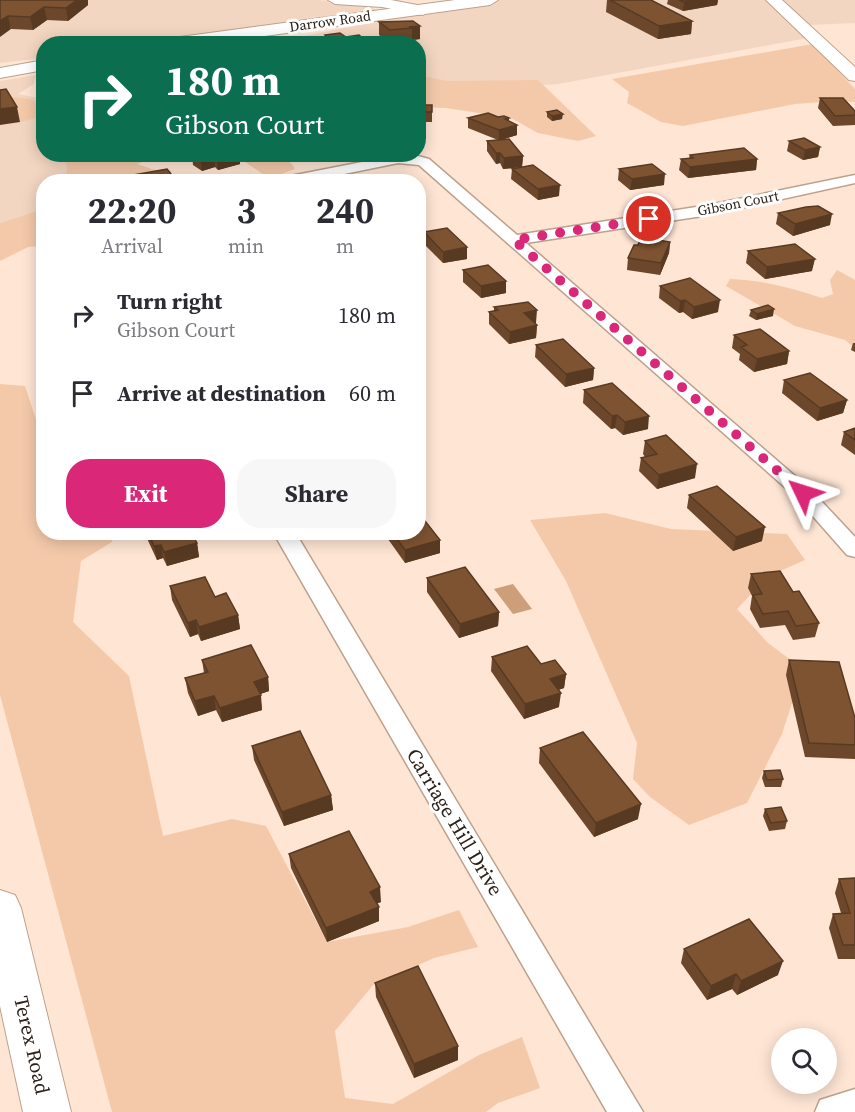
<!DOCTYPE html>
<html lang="en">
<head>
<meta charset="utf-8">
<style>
	body { margin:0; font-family:"Source Serif 4",serif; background:#f7f7f7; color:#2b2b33; height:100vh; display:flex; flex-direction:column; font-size:22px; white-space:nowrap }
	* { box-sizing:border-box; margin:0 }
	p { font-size:20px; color:#7c7c81 }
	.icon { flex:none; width:33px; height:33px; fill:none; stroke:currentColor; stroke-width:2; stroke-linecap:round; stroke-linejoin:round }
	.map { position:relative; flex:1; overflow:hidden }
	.sheet { position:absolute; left:36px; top:174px; width:390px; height:366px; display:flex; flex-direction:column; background:#fff; border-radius:24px; box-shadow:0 3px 15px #0003 }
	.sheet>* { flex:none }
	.hud { position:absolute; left:36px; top:36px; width:390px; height:126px; border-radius:24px; box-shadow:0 3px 15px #0003; background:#0b6e4f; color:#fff; overflow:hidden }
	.fabs { position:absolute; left:771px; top:1028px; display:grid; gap:12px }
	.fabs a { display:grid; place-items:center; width:66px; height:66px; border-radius:50%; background:#fff; box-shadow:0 3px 15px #0003; font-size:30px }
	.pin { position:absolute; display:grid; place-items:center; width:51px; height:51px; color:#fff; margin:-26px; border:3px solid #fff; border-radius:50%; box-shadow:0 2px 6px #0007 }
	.me { position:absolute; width:66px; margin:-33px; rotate:311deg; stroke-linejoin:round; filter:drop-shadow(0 0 4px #0008) }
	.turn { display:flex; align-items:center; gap:21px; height:126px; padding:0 30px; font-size:27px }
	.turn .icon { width:78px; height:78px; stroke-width:2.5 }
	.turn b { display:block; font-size:42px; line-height:51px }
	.eta { display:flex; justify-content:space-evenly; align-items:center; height:102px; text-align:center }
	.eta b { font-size:36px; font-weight:700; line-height:42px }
	.cta { display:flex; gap:12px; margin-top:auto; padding:12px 30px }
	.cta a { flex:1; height:69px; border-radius:24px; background:#db2777; color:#fff; font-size:24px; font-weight:700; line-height:69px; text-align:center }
	.cta a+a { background:#f7f7f7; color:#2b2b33 }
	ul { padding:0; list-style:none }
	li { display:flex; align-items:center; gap:18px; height:78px; padding:0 30px }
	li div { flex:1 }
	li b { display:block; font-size:22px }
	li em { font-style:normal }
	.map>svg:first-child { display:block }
</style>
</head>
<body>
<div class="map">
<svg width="855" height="1112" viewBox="0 0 855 1112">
	<rect width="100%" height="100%" fill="#fee5d4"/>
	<path fill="#f3d6c1" d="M0,0h315l49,3 7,1 4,7 -230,32 -101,1 -1,14 -43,5z
		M492,0h281l40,37 -255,47 -139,10 -1,-50h-158z
		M776,0h79v23l-46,2z
		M36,75l-2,9 -16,10 25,5 1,55 21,1 2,17 -4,9 -19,1 -1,27 -43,14v-142z"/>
	<path fill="#f4c9aa" d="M813,44l42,45v13l-20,-1 -40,3 -112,22 -22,-4 -34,-19 2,-11 -17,-13z
		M419,75l28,6 91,-1 58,56 -18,5 -40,-8 -27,-15 -65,-10 -27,-1z
		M0,95l34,5 9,16 -22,6 -12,-18z
		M65,155h95l-23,9 18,6 19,1 -36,10 -75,1 4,-10z
		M235,155c21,0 49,-7 60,14l-14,5 -17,1z
		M43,209v37l-15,1 -28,14v-38z
		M837,270l18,10v68l-10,-8 -50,-14 -69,-40 4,-7c32,1 62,9 92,19l11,-4 -3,-14z
		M0,384l25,2 18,55 1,91 70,1 -2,9 -31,19 -8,61 56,54 34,160 69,-17 34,7 61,116 81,-15 51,-17 19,37 -44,11 -61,27 -38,46 10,67 48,6 86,-49 43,-18 18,51 -42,15 -12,9h-374l-112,-417z
		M605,513l66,16 116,5 18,26 -38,17 -30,32 31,34 35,26 -21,65 -35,69 -58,22 -39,-28 -17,-18 4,-36 -71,-162 -36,-61z"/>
	<path fill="#cd9e7a" d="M513,584l19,25 -19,5 -19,-25z"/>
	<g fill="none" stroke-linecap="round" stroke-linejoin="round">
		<g stroke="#bda18c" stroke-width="3">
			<path id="street" d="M398,155h16l15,4 88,76 192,-30 146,-30v8l-146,32 -183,28 284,246 45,48v20l-8,-2 -51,-58 -377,-332 -21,-2 -93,19h-32l7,-4z
				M273,532h22l348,580h-36z
				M855,1089v23h-40l5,-12z"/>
		</g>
		<g stroke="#bda18c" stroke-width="2">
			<path id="secondary" d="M328,0h63l37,7 3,3 -8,5 -41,-8 -47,-3z
				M766,0h16l73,67v14l-6,-1z
				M0,890l15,5 6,13 50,204h-48l-23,-106z"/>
		</g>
		<g stroke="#bda18c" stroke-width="2">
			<path id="primary" d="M455,0h43l-8,5 -284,39h-49l8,-5z
				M44,60v10l-44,8v-10z"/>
		</g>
		<use href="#street" fill="#fff" fill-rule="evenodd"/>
		<use href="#secondary" fill="#fff" fill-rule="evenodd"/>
		<use href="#primary" fill="#fff" fill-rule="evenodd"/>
	</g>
	<path fill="#6c472b" d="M0,0l88,5 -20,16 -21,-1 -14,10 -22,-1z
		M607,0h44l41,21 -1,13 -33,5 -52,-27z
		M668,0h50l-1,5 -34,6 -16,-7z
		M413,21l7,18 -8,1v2l-22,1 -11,-8v-13z
		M325,35l40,5 1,4h-41z
		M820,98l35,13v14l-22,1 -15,-18z
		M418,105l14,7v10h-14z
		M547,112l15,7 -10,2 -5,-4z
		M498,117l11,4 8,4v10l-15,5 21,16 -1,11 37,29 -21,4 -27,-21 1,-10 8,-2 -17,2 -3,-6 -4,1 -9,-13v-10l11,-1 -30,-12v-10z
		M789,141l31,6 -2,10 -15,3 -16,-9z
		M192,154h48v10l-22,6 -3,-3 -13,4 -9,-6z
		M690,155l67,4 -1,11 -68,8 -9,-8 2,-11 8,-1z
		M619,169l45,16 -34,5 -12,-10z
		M778,213l52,12 -37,11 -17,-12z
		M424,232l43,27 -24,4 -19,-19z
		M670,242l-1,11 -9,22 -33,-5 1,-12 10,-13z
		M748,251l64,20 -47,8 -19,-16z
		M463,270l43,23 -25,5 -18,-16z
		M44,280v21l-5,-8 -2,-12z
		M660,286l58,26 -26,7 -9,-7 -4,1 -20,-15z
		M494,307l42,16h-2l3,2 -1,13 -27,6 -20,-20v-12l5,-1z
		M751,310l22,6 -17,4 -7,-4z
		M734,335l55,16 -2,13 -33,8 -15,-12 1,-6 -8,-6z
		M853,343h2v9l-4,-2z
		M536,345l58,23 -1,12 -28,7 -30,-30z
		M784,380l63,20 -4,13 -26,8 -35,-28z
		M584,390l64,39 -25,6 -8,-7 -4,1 -28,-26z
		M855,428v27l-14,-10 3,-13z
		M645,441l50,37 -38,11 -18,-18 2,-13 4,-1 -2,-3z
		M689,495l73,46 -29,10 -46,-43z
		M144,532h47l6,11 2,14 -32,9 -4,-8 -6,2z
		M383,532h35l22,21 -35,10z
		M751,574l42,18 26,31 -4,14 -22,3 -8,-15 -25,3 -10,-19 2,-13 -4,-8z
		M427,578l72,34 -1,14 -39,12 -32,-46z
		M170,586l45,11 23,18 2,14 -39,12 -3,-7 -8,3 -18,-37z
		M492,657l49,7 25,10 -2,14 -6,2 1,17 -35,12 -33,-48z
		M202,660l66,17 1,14 -9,3 2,16 -40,12 -6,-12 -18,6 -10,-23 -3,-15 19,-5z
		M789,660l66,58v41l-50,-2 -19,-82z
		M252,746l79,49 2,15 -49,16 -30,-66z
		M540,748l98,71 -44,18 -55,-74z
		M764,771l19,8 -2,8h-16l-3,-9z
		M765,809l22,12 -2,8 -16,2 -6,-15z
		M289,854l92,48 -4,1 2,18 -52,21 -36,-74z
		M855,878v81h-17l-9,-31 4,-14 8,-1 -6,-20 4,-14z
		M684,949l94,26 -41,20 -5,-6 -25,11 -26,-37z
		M375,983l83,77 -44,18 -38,-81z"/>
	<path fill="#583a23" d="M77,0h11v5l-20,16 -2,-13z
		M698,0h20l-1,5 -34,6 1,-9z
		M44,7l3,13 -14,10 -3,-13z
		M8,16l3,13 -11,8v-16z
		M692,21l-1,13 -33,5 1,-13z
		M420,26v13l-8,1v-12l-3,-1z
		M365,40l1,4h-28z
		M17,107l3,15 -20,3v-16z
		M563,114l-1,5 -10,2v-5z
		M509,118v9l8,-2v10l-18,5v-10l6,-11z
		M820,147l-2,10 -15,3 2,-10z
		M496,153h4v10l-4,1z
		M234,154h6v10l-22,6 -1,-11z
		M523,156l-1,11 -19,2 1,-11z
		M214,157l1,10 -13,4 -1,-11z
		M757,159l-1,11 -68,8 2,-11z
		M665,174l-1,11 -34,5 2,-11z
		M175,179v3h-17z
		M560,185l-1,11 -21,4v-11z
		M832,214l-2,11 -37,11 2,-12z
		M670,242l-1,11 -9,22 1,-12z
		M467,247v12l-24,4v-11z
		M815,259l-3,12 -47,8 2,-12z
		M506,281v12l-25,5v-12z
		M685,300l-2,12 -4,1 1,-12z
		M720,300l-2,12 -26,7 2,-12z
		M774,309l-1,7 -17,4 1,-6z
		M537,310l-1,13 -13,3 1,-13z
		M537,325l-1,13 -27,6 1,-12z
		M789,351l-2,13 -33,8 3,-13z
		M594,368l-1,12 -28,7 1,-13z
		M847,400l-4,13 -26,8 3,-13z
		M617,415l-2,13 -4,1 1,-13z
		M649,416l-1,13 -25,6 2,-13z
		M697,464l-2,14 -38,11 2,-14z
		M765,527l-3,14 -29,10 3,-14z
		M440,540v13l-35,10v-13z
		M197,543l2,14 -32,9 -3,-14z
		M161,545l2,13 -6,2 -3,-14z
		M499,612l-1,14 -39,12 1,-14z
		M238,615l2,14 -39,12 -2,-14z
		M196,620l2,14 -8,3 -2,-14z
		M566,674l-2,14 -15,5 1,-14z
		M268,677l1,14 -14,5 -1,-14z
		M561,693l-2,14 -35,12 1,-15z
		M261,695l1,15 -40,12 -2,-14z
		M214,696l2,14 -18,6 -3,-15z
		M331,795l2,15 -49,16 -2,-14z
		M641,804l-3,15 -44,18 2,-14z
		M380,887l1,15 -10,4 -1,-14z
		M379,907v14l-52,21 -1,-14z
		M783,961l-5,14 -41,20 4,-14z
		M736,974l-4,15 -25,11 4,-14z
		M458,1046v14l-44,18v-14z"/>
	<path fill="#7e5332" stroke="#583a23" stroke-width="1.5" d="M0,0h77l-11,8 -22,-1 -14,10 -22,-1 -8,5z
		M610,0h41l41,21 -33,5z
		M679,0h19l-14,2z
		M413,21l7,5 -11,1 3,1 -22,2 -11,-8z
		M340,33l6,4 13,-2 6,5 -30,4 -10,-9z
		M6,89l11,18 -17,2v-19z
		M820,98h23l12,13v4l-20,1z
		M418,105h14v7h-14z
		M557,110l6,4 -11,2 -5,-4z
		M488,113l10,4 6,-1 5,2 -4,1 12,6 -18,5 -31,-12z
		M804,138l16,9 -15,3 -16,-9z
		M509,139l14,17 -19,2 -4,-5h-4l-9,-12z
		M744,148l13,11 -67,8 -9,-8 12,-1 -3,-3z
		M193,154h41l-17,5 -3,-2 -13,3z
		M652,164l13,10 -33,5 -13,-10z
		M533,165l27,20 -22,4 -26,-20z
		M167,169l8,10 -17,3h-21l-4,-7z
		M818,206l14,8 -37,10 -17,-11 28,-6z
		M447,228l20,19 -24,5 -19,-20z
		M641,237l29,5 -9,21 -33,-5 6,-13h4z
		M795,244l20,15 -48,8 -19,-16z
		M488,265l18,16 -25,5 -18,-16z
		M690,278l30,22 -26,7 -9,-7 -5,1 -20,-15z
		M44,280v15l-7,-14z
		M528,302l9,8 -13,3 13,12 -27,7 -21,-20 9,-2 -4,-3z
		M768,305l6,4 -17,5 -6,-4z
		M760,329l29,22 -32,8 -16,-12 6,-2 -13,-10z
		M563,339l31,29 -28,6 -30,-29z
		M810,373l37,27 -27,8 -36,-28z
		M612,383l37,33 -24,6 -8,-7 -5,1 -28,-26z
		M855,428v12l-11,-8z
		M666,435l31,29 -38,11 -18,-17 16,-4 -12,-13z
		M717,486l48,41 -29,10 -47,-42z
		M418,512l22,28 -35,10 -13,-18h26z
		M148,532h43l6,11 -33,9 -3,-7 -7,1z
		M465,567l34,45 -39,12 -33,-46z
		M780,571l13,21 6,-1 20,32 -23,3 -8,-15 -25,3 -10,-19 9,-1 -11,-20z
		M205,577l10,20 11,-4 12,22 -39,12 -3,-7 -8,3 -18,-37z
		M251,645l17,32 -14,5 7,13 -41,13 -6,-12 -19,5 -10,-23 23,-6 -6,-12z
		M527,646l14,18 14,-4 11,14 -16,5 11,14 -36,11 -33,-47z
		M789,660l50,2 16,56v27l-46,-2z
		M300,731l31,64 -49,17 -30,-66z
		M583,732l58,72 -45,19 -56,-75z
		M780,770l3,9 -16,1 -3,-9z
		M781,807l6,14 -16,2 -6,-14z
		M349,831l31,56 -10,5 9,15 -53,21 -37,-74z
		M855,878v67h-12l-10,-31 17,-1 -11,-34z
		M749,919l34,42 -42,20 -5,-7 -25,12 -27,-37z
		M418,966l40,80 -44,18 -39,-81z"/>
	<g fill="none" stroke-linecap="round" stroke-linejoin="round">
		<path stroke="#db2777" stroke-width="10" stroke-dasharray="0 18" d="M649,219l-135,21 289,253"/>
	</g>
	<g text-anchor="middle" stroke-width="6" stroke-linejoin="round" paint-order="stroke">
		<g font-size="14" fill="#2d221a" stroke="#fff">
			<text transform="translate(330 21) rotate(-8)" y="5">Darrow Road</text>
			<text transform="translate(738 203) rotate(-11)" y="5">Gibson Court</text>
		</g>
		<g font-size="20" fill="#2d221a" stroke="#fff">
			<text transform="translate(455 822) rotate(59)" y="7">Carriage Hill Drive</text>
			<text transform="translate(32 1045) rotate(77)" y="7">Terex Road</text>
		</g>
	</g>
</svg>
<div class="fabs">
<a><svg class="icon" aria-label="search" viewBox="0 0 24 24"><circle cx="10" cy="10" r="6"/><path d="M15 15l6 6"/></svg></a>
</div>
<div class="pin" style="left:649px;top:219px;background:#d93025"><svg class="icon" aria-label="arrive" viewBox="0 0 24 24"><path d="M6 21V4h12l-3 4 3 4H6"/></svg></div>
<svg class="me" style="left:803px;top:493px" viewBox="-20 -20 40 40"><path d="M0-17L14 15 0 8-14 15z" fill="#db2777" stroke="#fff" stroke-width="4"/></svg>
<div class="hud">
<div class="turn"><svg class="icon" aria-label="right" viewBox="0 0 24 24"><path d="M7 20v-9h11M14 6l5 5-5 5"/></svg><div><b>180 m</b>Gibson Court</div></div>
</div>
<section class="sheet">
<div class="eta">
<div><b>22:20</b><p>Arrival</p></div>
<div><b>3</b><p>min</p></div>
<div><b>240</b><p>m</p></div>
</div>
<ul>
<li><svg class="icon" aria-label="right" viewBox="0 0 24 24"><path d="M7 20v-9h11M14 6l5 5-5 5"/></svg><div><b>Turn right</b><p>Gibson Court</p></div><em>180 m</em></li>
<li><svg class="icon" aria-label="arrive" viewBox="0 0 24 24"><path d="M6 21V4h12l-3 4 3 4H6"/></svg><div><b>Arrive at destination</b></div><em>60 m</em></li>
</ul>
<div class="cta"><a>Exit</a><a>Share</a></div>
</section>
</div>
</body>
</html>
